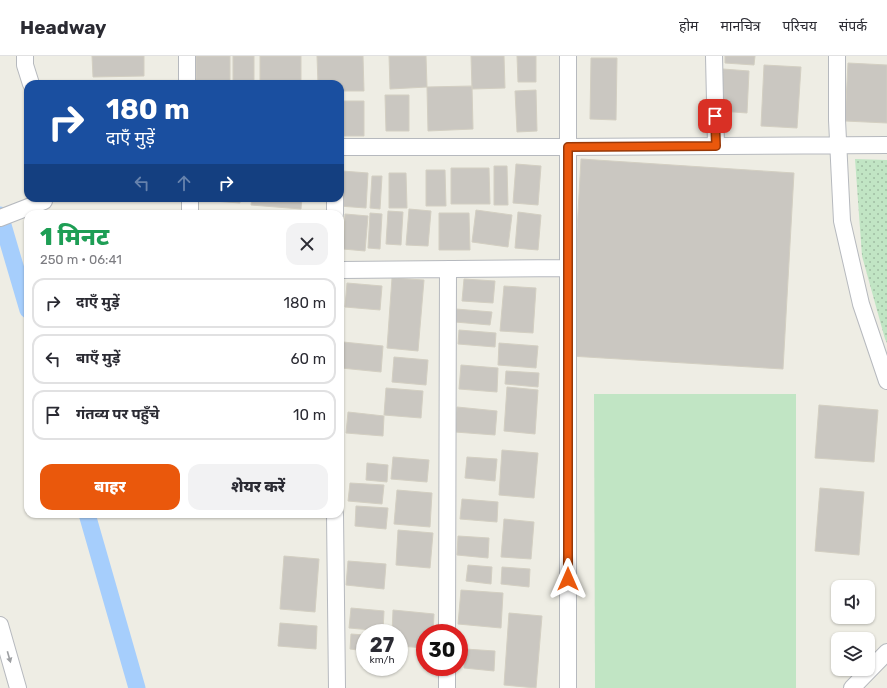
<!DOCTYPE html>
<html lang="hi">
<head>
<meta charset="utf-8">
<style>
	body { margin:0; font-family:Rubik,"Noto Sans Devanagari",sans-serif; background:#f2f2f3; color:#2b2b33; height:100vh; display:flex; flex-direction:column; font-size:15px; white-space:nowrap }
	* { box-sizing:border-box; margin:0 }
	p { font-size:13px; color:#7c7c81 }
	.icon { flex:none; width:22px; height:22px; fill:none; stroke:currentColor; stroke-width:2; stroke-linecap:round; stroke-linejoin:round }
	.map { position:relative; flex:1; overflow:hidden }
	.sheet { position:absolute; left:24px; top:154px; width:320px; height:308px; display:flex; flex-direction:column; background:#fff; border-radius:12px; box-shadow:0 1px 3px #0004 }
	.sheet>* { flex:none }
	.hud { position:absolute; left:24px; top:24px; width:320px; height:122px; border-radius:12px; box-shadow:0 1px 3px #0004; background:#1a4fa0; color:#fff; overflow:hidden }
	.buttons { position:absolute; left:831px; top:524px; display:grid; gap:8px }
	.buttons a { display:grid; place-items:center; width:44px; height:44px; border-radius:8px; background:#fff; box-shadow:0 1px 3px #0004; font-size:20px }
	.speed { position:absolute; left:356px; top:568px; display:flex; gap:8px; font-size:20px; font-weight:700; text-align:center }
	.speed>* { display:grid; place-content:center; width:52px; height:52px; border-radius:50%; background:#fff; box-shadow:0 1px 3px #0004; line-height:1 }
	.speed small { font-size:10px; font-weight:400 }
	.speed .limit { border:6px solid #d22; background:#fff; color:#111 }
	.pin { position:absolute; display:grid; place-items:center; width:34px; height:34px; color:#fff; margin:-17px; border-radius:8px; box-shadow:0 2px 6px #0006 }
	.me { position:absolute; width:44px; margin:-22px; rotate:0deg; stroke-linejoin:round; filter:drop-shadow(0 0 3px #0008) }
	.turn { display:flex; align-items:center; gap:14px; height:84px; padding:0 16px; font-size:18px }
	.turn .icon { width:52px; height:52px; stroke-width:2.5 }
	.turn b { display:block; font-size:28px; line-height:34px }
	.lanes { display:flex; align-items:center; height:38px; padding:0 16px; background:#0003; justify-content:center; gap:20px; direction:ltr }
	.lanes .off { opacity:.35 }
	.round { display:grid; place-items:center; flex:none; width:42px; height:42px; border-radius:12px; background:#f2f2f3 }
	.summary { display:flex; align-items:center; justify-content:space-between; height:68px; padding:0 16px }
	h1 { font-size:24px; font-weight:800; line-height:30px; color:#1e9e55 }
	.cta { display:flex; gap:8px; margin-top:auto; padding:8px 16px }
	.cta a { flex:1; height:46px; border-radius:12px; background:#ea580c; color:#fff; font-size:16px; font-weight:800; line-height:46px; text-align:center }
	.cta a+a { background:#f2f2f3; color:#2b2b33 }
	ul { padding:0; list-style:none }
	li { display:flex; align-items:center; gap:12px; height:50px; margin:0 8px 6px; padding:0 8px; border:2px solid #e1e1e2; border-radius:12px }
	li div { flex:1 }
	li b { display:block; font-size:15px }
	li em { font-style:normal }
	header { display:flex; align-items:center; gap:24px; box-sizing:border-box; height:56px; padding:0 20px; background:#fff; border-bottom:1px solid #e1e1e2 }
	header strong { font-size:19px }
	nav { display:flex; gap:22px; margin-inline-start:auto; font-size:14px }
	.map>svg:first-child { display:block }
</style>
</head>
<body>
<header>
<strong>Headway</strong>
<nav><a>होम</a><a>मानचित्र</a><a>परिचय</a><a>संपर्क</a></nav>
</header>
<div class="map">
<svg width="887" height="632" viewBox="0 0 887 632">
	<defs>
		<pattern id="park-dots" width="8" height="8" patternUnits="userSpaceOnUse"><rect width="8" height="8" fill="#c1e5c4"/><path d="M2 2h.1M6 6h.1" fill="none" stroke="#a0bda3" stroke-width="1.8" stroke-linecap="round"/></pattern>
	</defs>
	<rect width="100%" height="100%" fill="#eeede4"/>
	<path fill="#c1e5c4" d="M594,338h202v294h-201z"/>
	<path fill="url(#park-dots)" d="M855,103l32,1v183l-2,-4 -23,-83z"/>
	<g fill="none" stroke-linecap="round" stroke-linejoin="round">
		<path stroke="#a6cefc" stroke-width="17" d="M0,159l28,95
			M87,458l50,174"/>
	</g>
	<path fill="#cac7c1" stroke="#d3cfc2" d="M92,0h52v20l-51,1z
		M196,0h34v28h-34z
		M233,0h21v27h-21z
		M260,0h41v28h-41z
		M317,0h46l1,35h-24v-7h-22z
		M389,0h37l1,31 -37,2z
		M471,0h33l1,32 -33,1z
		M517,0h19v26h-18z
		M725,0h30l-1,9 -29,-2z
		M591,2h26l-1,62 -26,-1z
		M848,7l39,2v58l-42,-2z
		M764,9l37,2 -4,61 -36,-2z
		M723,13l26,2 -2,42 -26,-2z
		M472,30l1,43 -45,2 -1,-44z
		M536,34l1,41 -20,1 -2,-41z
		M385,39h24v36h-23z
		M340,45h24v35h-24z
		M581,103l213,14 -11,196 -213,-13z
		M516,108l25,2 -3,39 -25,-2z
		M494,110h13l1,39h-14z
		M451,112h38l1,36h-39z
		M426,114h19l1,36h-20z
		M342,115l26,2 -2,35 -27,-2z
		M389,117h17l1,35h-18z
		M372,120h10l-2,33 -10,-1z
		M200,142h40v5l-40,-3z
		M252,142h50l-1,11 -50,-4z
		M409,153l22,2 -3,35 -22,-1z
		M476,154l36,5 -4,32 -36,-5z
		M196,155l38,3h-38z
		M388,155l15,1 -2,33 -15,-1z
		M518,156l23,3 -3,35 -23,-2z
		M370,157l12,1 -2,35 -12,-1z
		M439,157h30l1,37h-31z
		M345,158l23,2 -3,35 -22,-2z
		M392,222l32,2 -6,71 -31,-3z
		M464,223l31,2 -2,22 -31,-2z
		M347,227l35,3 -2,24 -35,-3z
		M504,230l32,2 -3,45 -33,-2z
		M456,253l36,3 -2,13 -35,-3z
		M459,274l37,3 -1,14 -37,-3z
		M343,286l40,4 -2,26 -40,-4z
		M499,287l39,3 -2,22 -38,-3z
		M394,301l34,3 -2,25 -34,-3z
		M461,309l37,3 -1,24 -38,-3z
		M506,315l33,2 -1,14 -33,-3z
		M507,331l31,3 -3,44 -31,-3z
		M386,332l37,3 -2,27 -37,-3z
		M819,349l59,5 -4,52 -59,-4z
		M457,351l40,4 -2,24 -40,-3z
		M348,356l36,4 -1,20 -37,-3z
		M502,394l36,3 -4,45 -35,-3z
		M393,401l36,3 -2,22 -36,-3z
		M467,401l30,2 -2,22 -30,-3z
		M367,407l21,2 -1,17 -21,-2z
		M350,427l34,2 -2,19 -34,-3z
		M820,432l44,4 -5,63 -44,-4z
		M397,434l35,3 -2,34 -36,-3z
		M462,443l36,3 -1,20 -37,-3z
		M356,450l32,2 -2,21 -31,-3z
		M504,463l30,3 -3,37 -30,-2z
		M398,474l35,3 -3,35 -34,-3z
		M458,480l31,2 -1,20 -31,-3z
		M284,500l35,3 -4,53 -35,-3z
		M348,505l38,3 -2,25 -38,-4z
		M468,509l24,2 -1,17 -25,-3z
		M502,511l28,2 -1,18 -28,-3z
		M461,534l42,3 -2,35 -43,-4z
		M351,552l33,3 -1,20 -34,-3z
		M393,554l41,4 -1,19h-8v15l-26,-2v-13h-7z
		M509,557l33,3 -6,72 -32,-3z
		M280,567l37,3 -1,23 -38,-3z
		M351,578l14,1v16l-15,-2z
		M465,593l30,2 -1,20 -30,-3z"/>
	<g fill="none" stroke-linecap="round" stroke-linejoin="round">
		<g stroke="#b6b9be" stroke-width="18">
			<path id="minor" d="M25,0v9l6,19
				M187,0v28
				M714,0l2,90
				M837,0v64l5,101 19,83 26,77
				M340,91h228l319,-2
				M190,142v16
				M335,142v16
				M0,162l44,-17
				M340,214l228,-2
				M335,458l2,174
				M0,569l18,63
				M447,577l1,-364
				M447,632v-21
				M568,632v-632
				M852,632l35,-36"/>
		</g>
		<use href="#minor" stroke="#fff" stroke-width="16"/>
	</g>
	<defs><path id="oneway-solid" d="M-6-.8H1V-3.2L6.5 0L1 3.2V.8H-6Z"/></defs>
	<use fill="#9d9fa2" href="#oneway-solid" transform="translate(9 601) rotate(74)"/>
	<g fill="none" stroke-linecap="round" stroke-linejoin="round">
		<g stroke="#983908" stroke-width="10">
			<path id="route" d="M568,523v-432l148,-1 -1,-30"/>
		</g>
		<use href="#route" stroke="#ea580c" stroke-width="7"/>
	</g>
</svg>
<div class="buttons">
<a><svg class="icon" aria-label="sound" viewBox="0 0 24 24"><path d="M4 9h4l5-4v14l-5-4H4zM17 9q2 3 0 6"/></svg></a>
<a><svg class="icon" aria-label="layers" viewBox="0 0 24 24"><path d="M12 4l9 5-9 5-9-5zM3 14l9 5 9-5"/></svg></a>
</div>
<div class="speed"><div>27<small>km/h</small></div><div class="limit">30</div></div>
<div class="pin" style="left:715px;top:60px;background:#d93025"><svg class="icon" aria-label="arrive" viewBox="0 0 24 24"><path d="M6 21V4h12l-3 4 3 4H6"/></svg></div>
<svg class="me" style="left:568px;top:523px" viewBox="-20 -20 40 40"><path d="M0-17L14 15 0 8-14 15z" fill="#ea580c" stroke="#fff" stroke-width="4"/></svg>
<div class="hud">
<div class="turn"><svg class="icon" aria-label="right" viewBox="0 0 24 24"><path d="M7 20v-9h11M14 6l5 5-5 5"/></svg><div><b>180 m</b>दाएँ मुड़ें</div></div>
<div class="lanes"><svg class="icon off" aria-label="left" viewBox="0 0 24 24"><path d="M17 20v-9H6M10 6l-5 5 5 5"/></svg><svg class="icon off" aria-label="ahead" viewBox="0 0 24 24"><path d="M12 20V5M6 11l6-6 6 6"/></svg><svg class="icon" aria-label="right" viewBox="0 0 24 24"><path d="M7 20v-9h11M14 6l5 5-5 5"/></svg></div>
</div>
<section class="sheet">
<div class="summary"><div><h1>1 मिनट</h1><p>250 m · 06:41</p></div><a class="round"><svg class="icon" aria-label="close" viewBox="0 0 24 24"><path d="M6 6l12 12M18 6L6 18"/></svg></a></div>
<ul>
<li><svg class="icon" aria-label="right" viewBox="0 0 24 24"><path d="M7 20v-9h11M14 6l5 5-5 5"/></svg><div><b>दाएँ मुड़ें</b></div><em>180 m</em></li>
<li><svg class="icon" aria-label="left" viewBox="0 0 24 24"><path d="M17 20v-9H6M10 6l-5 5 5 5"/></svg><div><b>बाएँ मुड़ें</b></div><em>60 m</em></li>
<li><svg class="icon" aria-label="arrive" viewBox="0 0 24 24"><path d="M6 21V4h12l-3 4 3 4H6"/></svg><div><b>गंतव्य पर पहुँचे</b></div><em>10 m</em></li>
</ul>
<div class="cta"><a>बाहर</a><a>शेयर करें</a></div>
</section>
</div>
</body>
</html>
